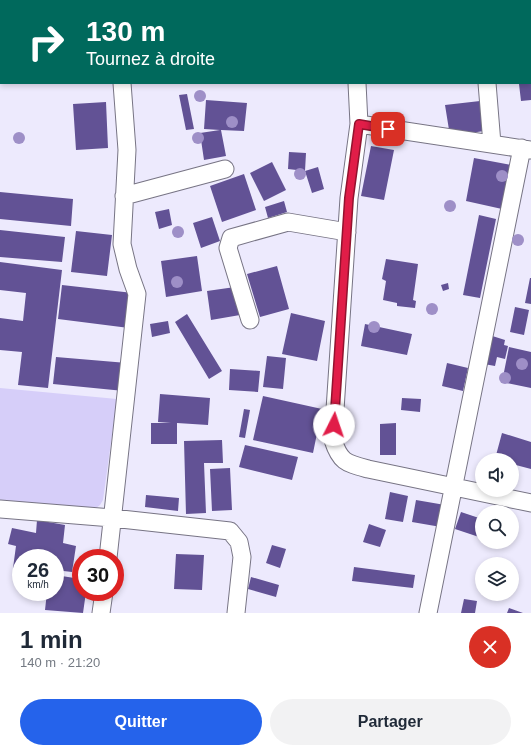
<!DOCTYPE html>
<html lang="fr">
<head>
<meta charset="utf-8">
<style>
	body { margin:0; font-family:Arial,sans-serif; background:#f2f2f3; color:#1f2937; height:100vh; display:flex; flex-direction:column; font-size:15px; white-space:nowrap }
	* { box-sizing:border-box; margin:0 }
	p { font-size:13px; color:#747a83 }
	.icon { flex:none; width:22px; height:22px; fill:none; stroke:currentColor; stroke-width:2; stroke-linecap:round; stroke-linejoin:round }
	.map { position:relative; height:613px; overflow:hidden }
	.panel { display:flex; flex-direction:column; background:#fff; flex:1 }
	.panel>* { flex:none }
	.banner { position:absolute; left:0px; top:0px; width:531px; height:84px; box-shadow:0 2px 6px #0003; background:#00695c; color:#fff; overflow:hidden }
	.buttons { position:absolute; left:475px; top:453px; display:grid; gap:8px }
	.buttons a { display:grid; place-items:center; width:44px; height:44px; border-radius:50%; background:#fff; box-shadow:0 2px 6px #0003; font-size:20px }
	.speed { position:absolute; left:12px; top:549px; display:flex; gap:8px; font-size:20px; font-weight:700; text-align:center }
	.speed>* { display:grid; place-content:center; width:52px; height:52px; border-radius:50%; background:#fff; box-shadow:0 2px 6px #0003; line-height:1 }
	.speed small { font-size:10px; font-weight:400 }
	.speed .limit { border:6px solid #d22; background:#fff; color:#111 }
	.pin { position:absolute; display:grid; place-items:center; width:34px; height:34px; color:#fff; margin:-17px; border-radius:8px; box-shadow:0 2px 6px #0006 }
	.me { position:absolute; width:44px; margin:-22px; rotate:4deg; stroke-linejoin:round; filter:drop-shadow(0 0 3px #0008) }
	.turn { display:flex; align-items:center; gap:14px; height:84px; padding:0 20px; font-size:18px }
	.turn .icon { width:52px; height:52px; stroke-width:2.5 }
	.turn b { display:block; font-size:28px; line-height:34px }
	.round { display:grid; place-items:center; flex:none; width:42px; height:42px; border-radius:21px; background:#f2f2f3 }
	.headline { display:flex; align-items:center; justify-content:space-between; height:68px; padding:0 20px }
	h1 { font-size:24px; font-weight:800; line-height:30px }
	.action { display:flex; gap:8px; margin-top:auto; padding:8px 20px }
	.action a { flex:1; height:46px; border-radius:24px; background:#2563eb; color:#fff; font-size:16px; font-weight:800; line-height:46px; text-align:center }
	.action a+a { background:#f2f2f3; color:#1f2937 }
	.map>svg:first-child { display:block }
</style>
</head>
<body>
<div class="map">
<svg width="531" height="613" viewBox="0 0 531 613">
	<rect width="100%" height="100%" fill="#edeafd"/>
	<path fill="#d6cef9" d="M0,388l117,11 -14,101 -3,5 -8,6 -92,-10z"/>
	<path fill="#625295" d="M531,83v17l-10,1 -2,-17z
		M187,94l7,35 -8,1 -7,-35z
		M206,100l41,3 -3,28 -23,-1 5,26 -22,4 -4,-27 20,-3 -16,-1z
		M480,101l4,30 -34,5 -5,-31z
		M106,102l2,46 -32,2 -3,-46z
		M371,146l23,4 -10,50 -23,-4z
		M289,152l17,1 -1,18 -17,-2z
		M474,158l37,7 -9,44 -36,-8z
		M272,162l14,28 -22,11 -14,-28z
		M318,167l6,22 -12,4 -7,-22z
		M244,174l12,36 -34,12 -12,-36z
		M0,192l73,7 -2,27 -71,-7z
		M284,201l3,11 -19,6 -3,-11z
		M169,209l3,16 -13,4 -4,-17z
		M479,215l17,4 -16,79 -17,-3z
		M212,217l8,24 -19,7 -8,-25z
		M0,230l65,7 -3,25 -62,-5z
		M76,231l36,4 -5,41 -36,-4z
		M197,256l5,35 -36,6 -5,-36z
		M386,259l32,5 -5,36 3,1 -1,7 -18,-2v-3l-14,-3 3,-19 -4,-2z
		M0,262l62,8 -14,118 -30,-3 4,-33 -22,-2v-32l23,3 3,-28 -26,-3z
		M277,266l12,43 -29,8 -13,-43z
		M530,278h1v26l-6,-1z
		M448,283l1,6 -6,2 -2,-6z
		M62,285l71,8 -4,35 -71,-9z
		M235,287l5,28 -29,5 -4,-29z
		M515,307l14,3 -5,25 -14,-3z
		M291,313l34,8 -8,40 -35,-7z
		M187,314l35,57 -13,8 -34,-57z
		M168,321l2,12 -18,4 -2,-13z
		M365,324l47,10 -5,21 -46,-9z
		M486,334l19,6 -1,5 4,1 -3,13 -8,-2 -2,9 -11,-2z
		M509,347l22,5v36l-29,-6z
		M267,356l19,2 -3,31 -20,-2z
		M56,357l71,6 -3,28 -71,-7z
		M447,363l21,5 -5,23 -21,-5z
		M230,369l30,2 -2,21 -29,-2z
		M160,394l50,4 -2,27 -31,-2v21h-26v-21h20l-13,-1z
		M263,396l59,13 -9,44 -60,-13z
		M402,398l19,1 -1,13 -19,-2z
		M244,409l6,1 -5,28 -6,-1z
		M396,423v32h-16v-31z
		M502,433l29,9v27l-19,-5v-4l-17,-1z
		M222,440l1,23h-19l2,50 -20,1 -2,-73z
		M245,445l53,12 -6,23 -53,-13z
		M230,468l2,42 -20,1 -2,-42z
		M390,492l18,4 -5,26 -18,-3z
		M146,495l33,3 -1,13 -33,-4z
		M416,500l29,5 -4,22 -29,-5z
		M461,512l21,7v9l-3,9 -24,-8z
		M37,520l28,5 -2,18 13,3 -4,26 -17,-2v-12h-34v10h-8l3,-22 -8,-2 4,-16 24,5z
		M369,524l17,6 -6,17 -17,-5z
		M272,545l14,4 -6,19 -14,-5z
		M176,554l28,1 -2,35 -28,-1z
		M354,567l61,8 -2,13 -61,-7z
		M55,575l26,4v13h5l-3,21 -38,-3 2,-18h8z
		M251,577l28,8 -3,12 -28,-8z
		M464,599l13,2 -2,12h-14z
		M509,608l14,5h-16z"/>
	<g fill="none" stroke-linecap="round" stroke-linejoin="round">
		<g stroke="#777484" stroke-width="19">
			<path id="minor" d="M116,0v1
				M353,0v1
				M480,0v1
				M357,83l2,41 -10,74 -16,242c7,22 13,23 35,29l163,34
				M487,83l5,61
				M359,124l172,26
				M124,196l101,-27
				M250,320l-22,-72 3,-10 57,-16 59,10
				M0,509l112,9 118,13 9,11 3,15 -6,56
				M108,558l29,-264 -9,-25 -6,-25 5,-94 -5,-67
				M101,613l3,-21
				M428,613l94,-465"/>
		</g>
		<use href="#minor" stroke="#fff" stroke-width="17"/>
	</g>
	<g fill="#9e8fc7">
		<circle cx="200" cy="96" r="6"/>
		<circle cx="232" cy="122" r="6"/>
		<circle cx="19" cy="138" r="6"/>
		<circle cx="198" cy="138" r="6"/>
		<circle cx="300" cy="174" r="6"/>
		<circle cx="502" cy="176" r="6"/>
		<circle cx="450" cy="206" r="6"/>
		<circle cx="178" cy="232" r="6"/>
		<circle cx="518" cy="240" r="6"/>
		<circle cx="177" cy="282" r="6"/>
		<circle cx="432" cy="309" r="6"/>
		<circle cx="374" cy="327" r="6"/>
		<circle cx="522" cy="364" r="6"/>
		<circle cx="505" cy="378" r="6"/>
	</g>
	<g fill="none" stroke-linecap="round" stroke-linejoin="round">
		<g stroke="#92132f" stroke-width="10">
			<path id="route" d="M334,425l15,-227 10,-74 29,5"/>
		</g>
		<use href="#route" stroke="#e11d48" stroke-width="7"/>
	</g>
</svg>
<div class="buttons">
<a><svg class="icon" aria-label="sound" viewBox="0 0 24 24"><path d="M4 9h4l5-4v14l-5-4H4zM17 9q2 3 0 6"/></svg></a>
<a><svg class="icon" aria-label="search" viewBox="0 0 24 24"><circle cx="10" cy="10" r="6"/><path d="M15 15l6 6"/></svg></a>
<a><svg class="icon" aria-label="layers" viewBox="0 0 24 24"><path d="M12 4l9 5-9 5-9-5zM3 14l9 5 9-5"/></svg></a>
</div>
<div class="speed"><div>26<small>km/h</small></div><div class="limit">30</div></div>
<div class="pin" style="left:388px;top:129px;background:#d93025"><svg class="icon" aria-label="arrive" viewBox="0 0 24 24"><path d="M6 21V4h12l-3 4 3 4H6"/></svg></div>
<svg class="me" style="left:334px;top:425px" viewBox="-20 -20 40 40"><circle r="19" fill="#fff"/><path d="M0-13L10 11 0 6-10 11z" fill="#e11d48"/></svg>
<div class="banner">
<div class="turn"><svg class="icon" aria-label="right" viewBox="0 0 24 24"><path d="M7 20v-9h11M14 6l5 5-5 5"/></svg><div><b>130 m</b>Tournez à droite</div></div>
</div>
</div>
<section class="panel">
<div class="headline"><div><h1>1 min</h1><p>140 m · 21:20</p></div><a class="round" style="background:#d93025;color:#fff"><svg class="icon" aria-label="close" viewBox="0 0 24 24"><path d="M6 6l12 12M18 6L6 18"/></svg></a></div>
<div class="action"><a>Quitter</a><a>Partager</a></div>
</section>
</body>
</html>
